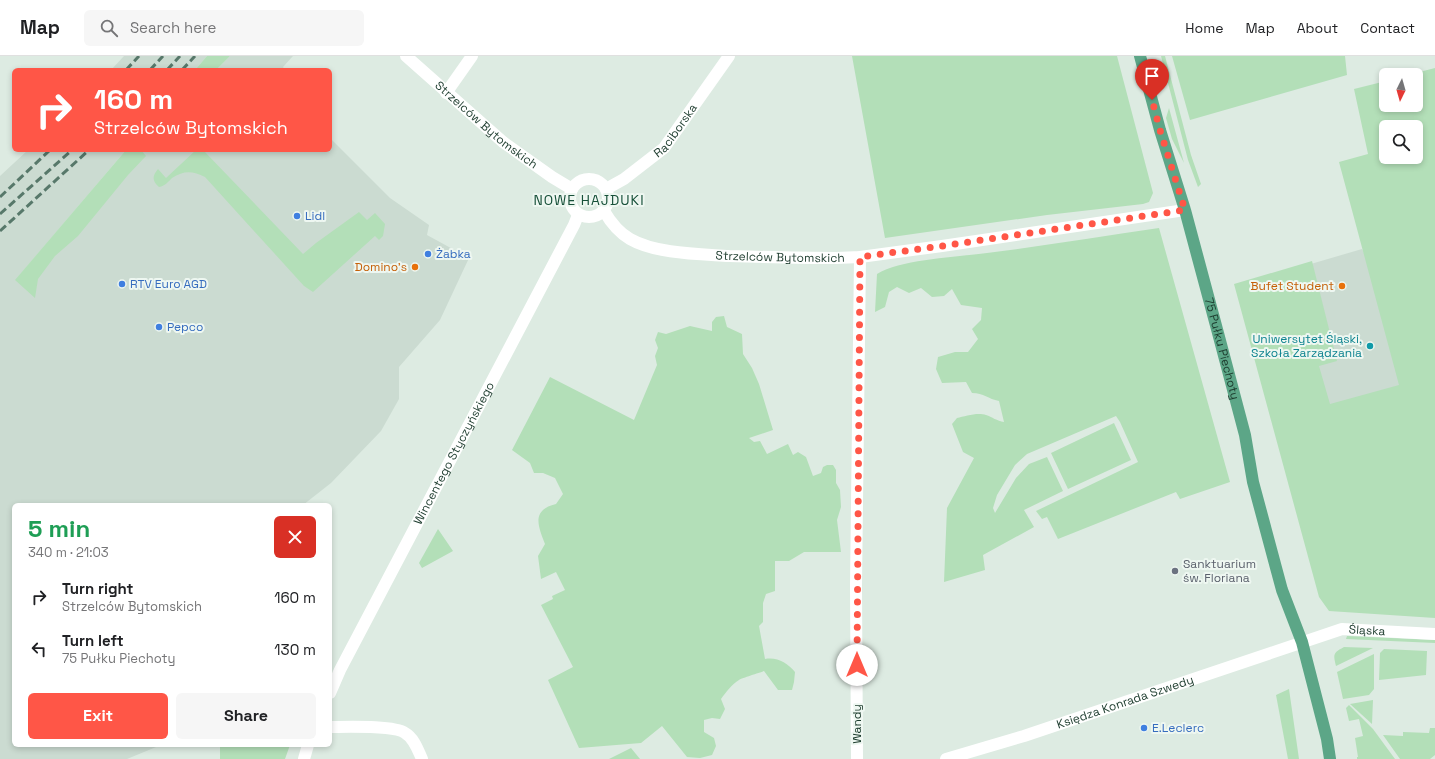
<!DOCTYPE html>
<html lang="en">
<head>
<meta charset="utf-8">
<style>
	body { margin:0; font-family:"Space Grotesk",sans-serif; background:#f6f6f6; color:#202124; height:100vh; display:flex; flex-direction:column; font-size:15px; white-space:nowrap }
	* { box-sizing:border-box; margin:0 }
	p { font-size:13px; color:#757577 }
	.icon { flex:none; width:22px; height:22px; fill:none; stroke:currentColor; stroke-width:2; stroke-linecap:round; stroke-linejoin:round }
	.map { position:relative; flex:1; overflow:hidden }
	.panel { position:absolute; left:12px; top:447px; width:320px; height:244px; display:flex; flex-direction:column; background:#fff; border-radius:6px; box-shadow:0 2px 6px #0003 }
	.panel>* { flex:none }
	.banner { position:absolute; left:12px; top:12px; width:320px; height:84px; border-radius:6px; box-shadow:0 2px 6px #0003; background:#ff5647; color:#fff; overflow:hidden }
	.needle { width:26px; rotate:185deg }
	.fabs { position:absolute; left:1379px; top:12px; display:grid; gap:8px }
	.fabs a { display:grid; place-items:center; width:44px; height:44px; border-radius:6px; background:#fff; box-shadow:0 2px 6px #0003; font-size:20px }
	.pin { position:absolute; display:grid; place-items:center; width:34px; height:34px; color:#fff; margin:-41px -17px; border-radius:50% 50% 50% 0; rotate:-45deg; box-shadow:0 0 4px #0007 }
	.pin .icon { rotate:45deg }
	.me { position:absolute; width:44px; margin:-22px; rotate:0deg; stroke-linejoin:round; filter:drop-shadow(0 0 3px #0008) }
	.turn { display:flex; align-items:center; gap:14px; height:84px; padding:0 16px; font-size:18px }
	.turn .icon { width:52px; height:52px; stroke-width:2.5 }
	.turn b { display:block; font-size:28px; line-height:34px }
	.round { display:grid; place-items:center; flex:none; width:42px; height:42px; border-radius:6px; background:#f6f6f6 }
	.head { display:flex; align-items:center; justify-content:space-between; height:68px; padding:0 16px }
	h1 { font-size:24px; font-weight:700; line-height:30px; color:#1e9e55 }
	.cta { display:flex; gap:8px; margin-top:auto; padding:8px 16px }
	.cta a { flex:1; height:46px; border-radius:6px; background:#ff5647; color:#fff; font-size:16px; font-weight:700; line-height:46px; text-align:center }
	.cta a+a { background:#f6f6f6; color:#202124 }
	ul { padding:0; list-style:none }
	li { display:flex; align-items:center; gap:12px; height:52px; padding:0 16px }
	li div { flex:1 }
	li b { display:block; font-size:15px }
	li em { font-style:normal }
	header { display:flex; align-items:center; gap:24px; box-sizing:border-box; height:56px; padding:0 20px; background:#fff; border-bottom:1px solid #e0e0e0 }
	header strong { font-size:19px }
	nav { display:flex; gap:22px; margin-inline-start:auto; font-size:14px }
	.search { width:280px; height:36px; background:#f6f6f6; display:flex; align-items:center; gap:10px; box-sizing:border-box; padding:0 14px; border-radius:6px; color:#757577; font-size:15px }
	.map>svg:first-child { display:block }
</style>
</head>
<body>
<header>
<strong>Map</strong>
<div class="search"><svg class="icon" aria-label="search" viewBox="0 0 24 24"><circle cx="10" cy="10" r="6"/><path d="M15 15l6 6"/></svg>Search here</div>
<nav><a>Home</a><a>Map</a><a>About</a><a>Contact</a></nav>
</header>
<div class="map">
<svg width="1435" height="703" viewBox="0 0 1435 703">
	<rect width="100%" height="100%" fill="#ddebe2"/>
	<path fill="#cbdbd1" d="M124,0h83l-12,14h-84z
		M230,0h63l-10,11 2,3h-69z
		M330,82l60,60 39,27 -2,10 42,23 -29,62 -41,47v32l-18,32 -50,52 -28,22h-289v240h147l-34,14h-127v-583l28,-26h98l-108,127 117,-127h195z
		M1362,193l43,80 30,125 -105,-7 -26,-181z"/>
	<path fill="#b3dfb8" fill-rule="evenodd" d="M207,0h23l-14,14h-21z
		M852,0h265l36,137 -4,9 -6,2 -96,11 -162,23z
		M1161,0h4l26,99 10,29 -3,3 -10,-27z
		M1172,0h173l2,19 -157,45z
		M1435,12v550l-106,-7 -10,-14 -85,-313 78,-23 25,100 -18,5 11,38 69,-19 -60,-223 29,-8 -14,-65 32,-8v24h30v-30h-8zM1386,71h30v30h-30z
		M1169,52l15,55 -12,-24 -6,-21z
		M126,94h15l5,6 -18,19 -50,61 -23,20 -17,23 -3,19 -20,-18z
		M196,94h7l100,104 13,-11 43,-31 8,8 8,-7 10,11 -2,12 -4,4 -4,-4 -62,56 -9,-6 -99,-109c-12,-6 -21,-7 -33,1 -4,4 -7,8 -13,9 -7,-6 -7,-11 -1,-18l8,9z
		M1159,172l71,254 -50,17 -4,-7 -118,47 -11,-22 -5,2 -6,-8 102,-49 -18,-40 -4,-6 -89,38 -12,11 -18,30 -4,13 2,5 21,-35 13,-14 18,-7 16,34 -39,19 10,17 -51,28 2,15 -41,12 3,-74 27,-50 -11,-6 -11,-28 5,-6c8,-2 21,-6 29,-3 6,2 11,6 18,7l-5,-21c-11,-2 -15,-8 -27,-8l-6,-11 -24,1 -6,-14 2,-12 17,-5h13l10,-13 -6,-10 9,-9 1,-12 -21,-3 -9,-16 -8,7 -12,1 -11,-9 -12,5 -12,-6 -8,5 -4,15 -10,5 2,-38c25,-15 80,-17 110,-21 57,-7 115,-17 172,-25z
		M724,260l3,11 15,7 1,20 9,14 7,16 14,46 -24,8 5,4 6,-1 7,13 21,-10 5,11 5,-3 8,5 7,19 8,-3 2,-6 4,-2h6l3,5v13l4,7 1,17 -4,13 4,32h-37l-15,9h-14v30l-9,3 -3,9v19l-4,4 6,33c13,-2 22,4 30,13l-1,10 -2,8h-14l-14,-19c-5,2 -22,7 -25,9 -7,4 -13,12 -18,19l4,10 -5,10 -8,-1 -8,2v12l10,6 2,8 -4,9 -12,3 -13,-1 -25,-31 -21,17 -62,5 -31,-68 25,-13 -32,-62 12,-6 -1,-3 13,-6 -9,-18 -15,7 -3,-23 7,-12c-7,-18 -14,-34 11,-40l7,-10 -8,-16 -12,-5h-9l-4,-10 -18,-13 38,-73 84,43 23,-55 -2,-9 3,-8 -3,-8 3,-8 8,2 24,-8 22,5v-9l4,-5z
		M1114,367l17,37 -63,29 -17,-36z
		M438,473l15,22 -31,17 -3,-5z
		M1347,580l88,4v3l-89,-4z
		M1344,591l29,1 -37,18c-3,-12 -3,-13 8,-19z
		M1384,593l43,2 -1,24 -47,5 1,-27z
		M1374,598v35l-5,6 -26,4 -6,-27z
		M1289,633l10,70h-11l-12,-64z
		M1373,644l-1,24 -22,-20z
		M1349,649l24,24 22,30h-38v-2h1l-3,-19 8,-2 -4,-17 -10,2 -3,-13z
		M1430,672h5v27l-5,4h-30l-17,-24 20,1v-4l26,1z
		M220,689h70l-5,14h-65z
		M631,692l9,11h-31z"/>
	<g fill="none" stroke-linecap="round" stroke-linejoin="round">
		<g stroke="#fff" stroke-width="12">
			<path id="s1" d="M406,0l97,86 49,35 20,12"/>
			<path d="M446,37l26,-37"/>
			<path id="s2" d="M604,155c7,12 14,21 26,28 26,15 70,15 99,17 35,1 71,2 107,2l24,-1 82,-11 243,-36"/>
			<path d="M330,671c15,0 64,-2 75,6 9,5 13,17 17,26"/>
			<path d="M857,703l-1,-173 4,-329"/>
			<path id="s3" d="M946,703l78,-23 318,-107 93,5"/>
		</g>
		<g stroke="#fff" stroke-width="12">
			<circle cx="589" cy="142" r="19"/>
			<path id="s4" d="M606,133l18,-10 40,-31 65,-92"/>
			<path id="s5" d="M330,637l10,-23 234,-445 4,-10"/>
			<path d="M304,703l4,-14"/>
		</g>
		<path stroke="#5ca687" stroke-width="12" id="s6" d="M1140,0l20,74 25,80 33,123 27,102 8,47 29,108 20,52 25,97 3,20"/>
		<path stroke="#57786a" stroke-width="3" stroke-dasharray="8 4" stroke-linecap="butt" d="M126,14l13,-14
			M150,14l13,-14
			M167,14l13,-14
			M182,14l13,-14
			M0,141l50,-47
			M0,158l72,-64
			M0,175l89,-81"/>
	</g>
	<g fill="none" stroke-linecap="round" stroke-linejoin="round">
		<path stroke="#ff5647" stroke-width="7" stroke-dasharray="0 12.6" d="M857,609l3,-408 82,-11 243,-36 -25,-80 -8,-30"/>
	</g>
	<g fill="#3f7fe0" stroke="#eef7f1" stroke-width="1.5">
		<circle cx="297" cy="160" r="4"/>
		<circle cx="428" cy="198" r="4"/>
		<circle cx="122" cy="228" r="4"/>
		<circle cx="159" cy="271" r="4"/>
		<circle cx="1144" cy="672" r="4"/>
	</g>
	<g fill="#e8710a" stroke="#eef7f1" stroke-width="1.5">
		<circle cx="415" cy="211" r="4"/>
		<circle cx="1342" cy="230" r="4"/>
	</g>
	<circle fill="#0f9aa8" stroke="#eef7f1" stroke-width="1.5" cx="1370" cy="290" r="4"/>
	<circle fill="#6b7280" stroke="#eef7f1" stroke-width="1.5" cx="1175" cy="515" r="4"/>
	<g text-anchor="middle" stroke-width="4" stroke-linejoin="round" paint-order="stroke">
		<g font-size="12" fill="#1d3c2e" stroke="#eef7f1">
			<text dy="4" stroke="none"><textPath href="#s1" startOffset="106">Strzelców Bytomskich</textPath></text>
			<text dy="4" stroke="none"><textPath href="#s4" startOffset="92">Raciborska</textPath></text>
			<text dy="4" stroke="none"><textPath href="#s2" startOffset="191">Strzelców Bytomskich</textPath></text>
			<text dy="4" stroke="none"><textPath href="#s6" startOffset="304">75 Pułku Piechoty</textPath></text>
			<text dy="4" stroke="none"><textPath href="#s5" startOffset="270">Wincentego Styczyńskiego</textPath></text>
			<text dy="4" stroke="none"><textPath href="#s3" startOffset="442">Śląska</textPath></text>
			<text dy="4" stroke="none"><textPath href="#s3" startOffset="188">Księdza Konrada Szwedy</textPath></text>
			<text transform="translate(857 668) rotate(-90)" y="4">Wandy</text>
		</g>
		<g font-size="12" fill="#366cbe" stroke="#eef7f1" text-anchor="start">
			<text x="305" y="164">Lidl</text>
			<text x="436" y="202">Żabka</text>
			<text x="130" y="232">RTV Euro AGD</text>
			<text x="167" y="275">Pepco</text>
			<text x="1152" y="676">E.Leclerc</text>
		</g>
		<g font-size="12" fill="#c56008" stroke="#eef7f1" text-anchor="end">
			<text x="407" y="215">Domino's</text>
			<text x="1334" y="234">Bufet Student</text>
		</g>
		<g font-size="12" fill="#0d838f" stroke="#eef7f1" text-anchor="end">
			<text x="1362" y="287">Uniwersytet Śląski,<tspan x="1362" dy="14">Szkoła Zarządzania</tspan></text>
		</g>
		<g font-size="12" fill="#5b616d" stroke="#eef7f1" text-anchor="start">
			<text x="1183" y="512">Sanktuarium<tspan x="1183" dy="14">św. Floriana</tspan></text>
		</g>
		<g font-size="14" letter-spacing="1" fill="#175039" stroke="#eef7f1">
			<text x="589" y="149">NOWE HAJDUKI</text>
		</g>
	</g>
</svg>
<div class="fabs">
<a><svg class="needle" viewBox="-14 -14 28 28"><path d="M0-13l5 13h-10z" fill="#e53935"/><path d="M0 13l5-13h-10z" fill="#757577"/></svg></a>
<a><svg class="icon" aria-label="search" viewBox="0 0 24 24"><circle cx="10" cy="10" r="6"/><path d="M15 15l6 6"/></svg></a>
</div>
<div class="pin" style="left:1152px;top:44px;background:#d93025"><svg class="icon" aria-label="arrive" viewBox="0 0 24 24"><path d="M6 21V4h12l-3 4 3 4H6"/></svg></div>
<svg class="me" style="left:857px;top:609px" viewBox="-20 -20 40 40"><circle r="19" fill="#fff"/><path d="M0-13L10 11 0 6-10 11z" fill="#ff5647"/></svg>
<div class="banner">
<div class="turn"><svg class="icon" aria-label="right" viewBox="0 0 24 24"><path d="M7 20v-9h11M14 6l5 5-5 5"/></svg><div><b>160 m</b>Strzelców Bytomskich</div></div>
</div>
<section class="panel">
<div class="head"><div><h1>5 min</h1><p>340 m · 21:03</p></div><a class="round" style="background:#d93025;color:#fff"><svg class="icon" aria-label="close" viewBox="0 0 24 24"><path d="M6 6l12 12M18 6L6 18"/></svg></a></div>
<ul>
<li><svg class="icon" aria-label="right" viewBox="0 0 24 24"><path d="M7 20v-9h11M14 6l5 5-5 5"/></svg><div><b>Turn right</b><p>Strzelców Bytomskich</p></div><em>160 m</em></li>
<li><svg class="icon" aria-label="left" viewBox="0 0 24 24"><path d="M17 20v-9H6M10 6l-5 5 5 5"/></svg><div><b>Turn left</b><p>75 Pułku Piechoty</p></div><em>130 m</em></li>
</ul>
<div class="cta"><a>Exit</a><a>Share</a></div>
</section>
</div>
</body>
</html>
